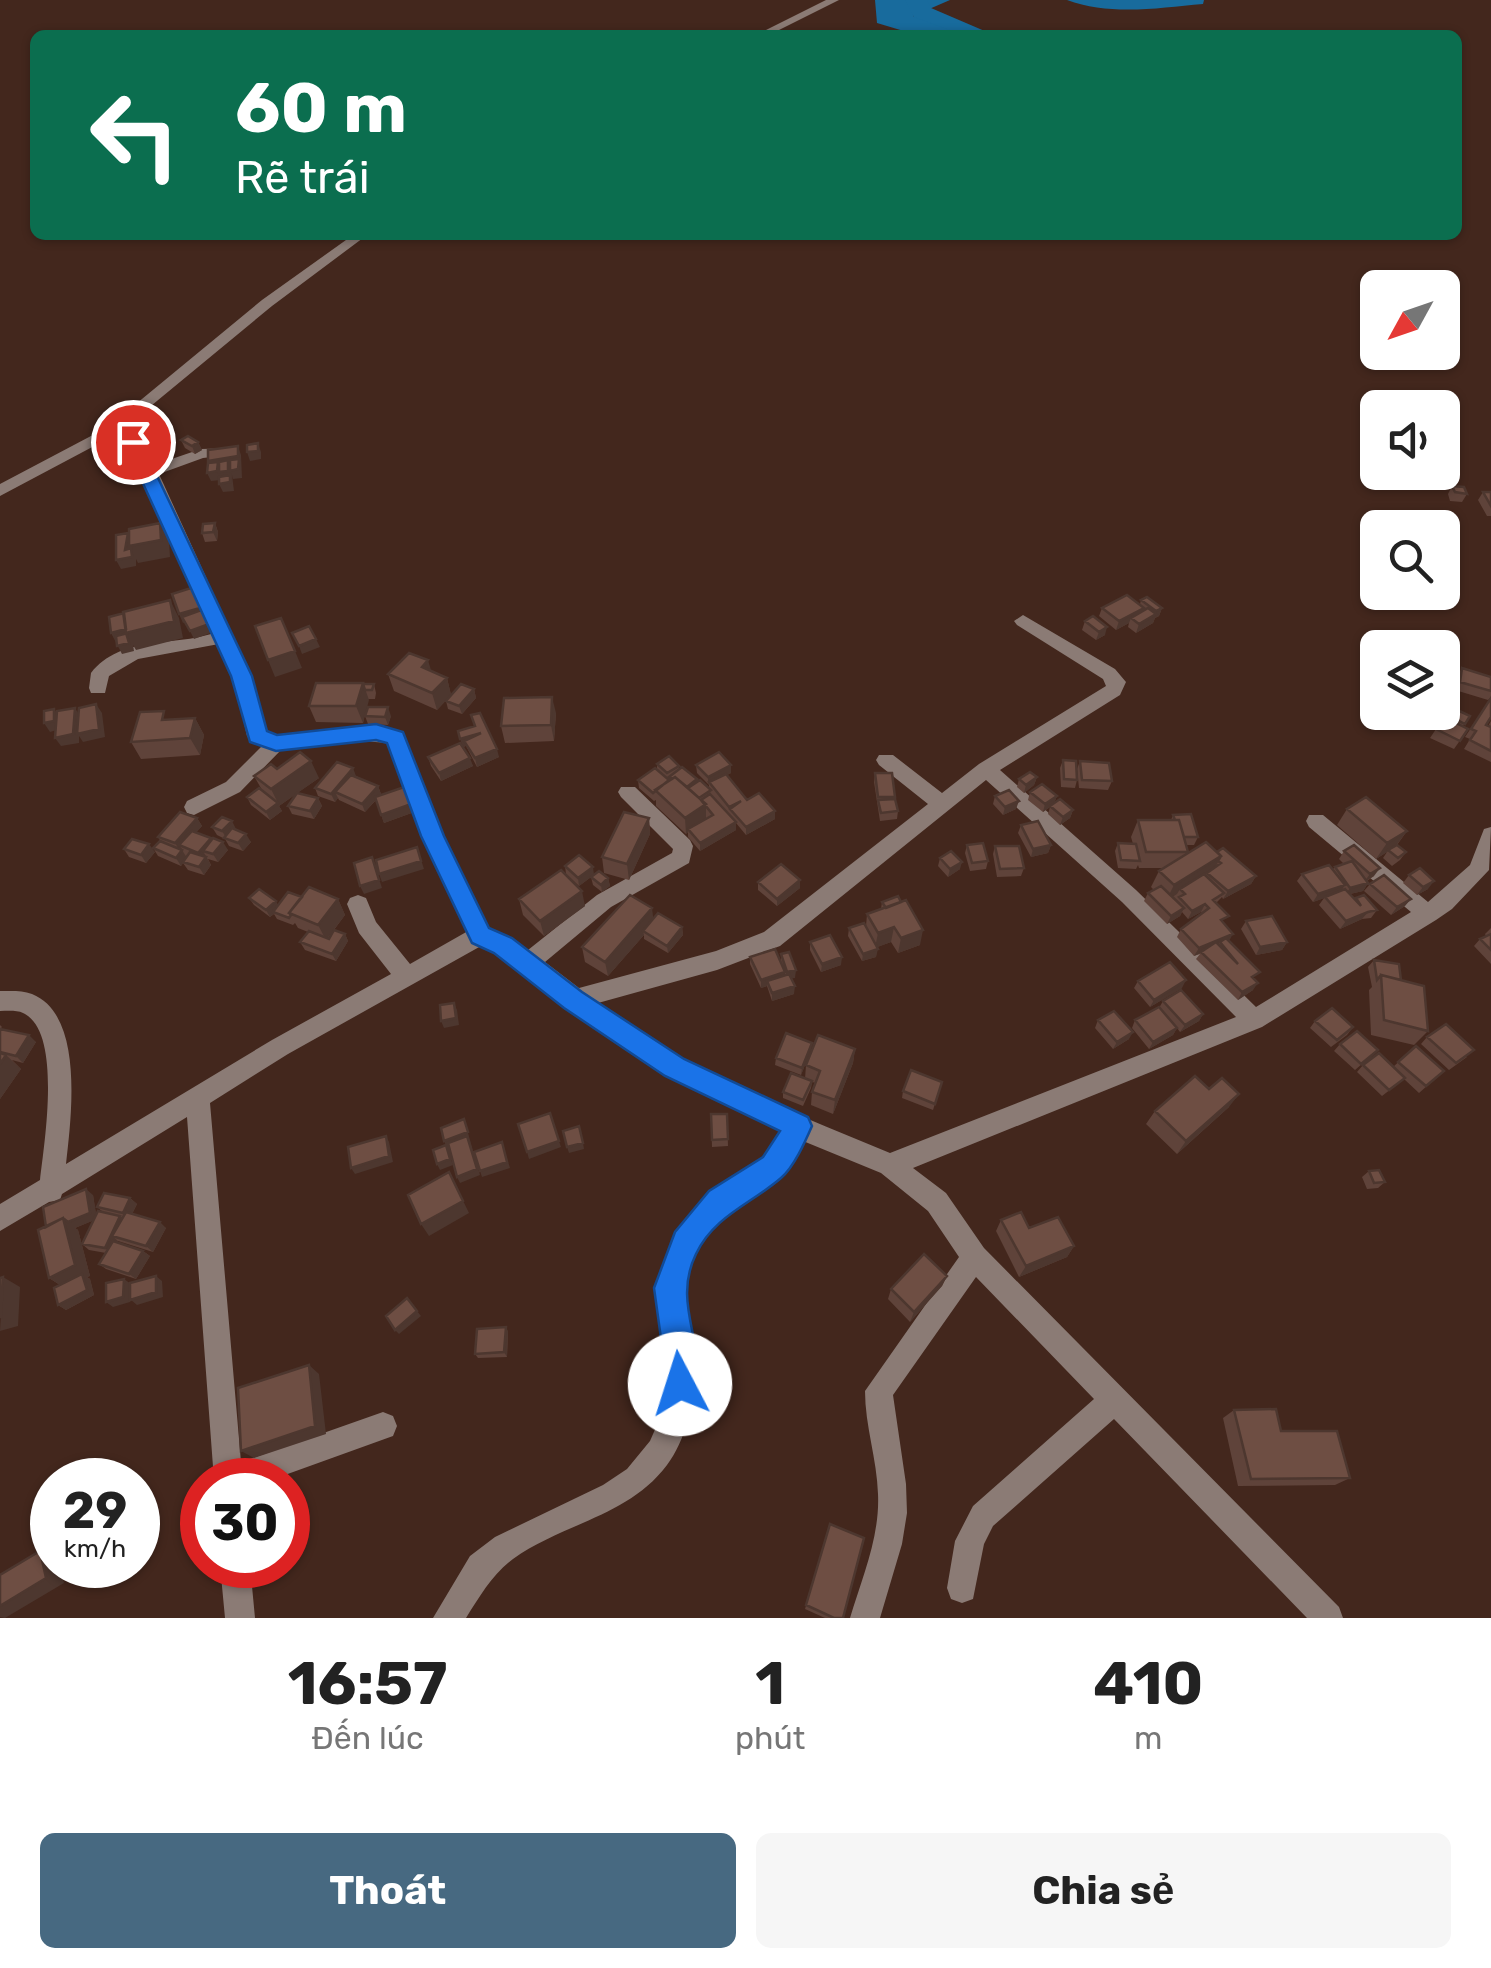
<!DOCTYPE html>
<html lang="vi">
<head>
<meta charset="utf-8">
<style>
	body { margin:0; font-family:Rubik,sans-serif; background:#f6f6f6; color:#222; height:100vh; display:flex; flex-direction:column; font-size:38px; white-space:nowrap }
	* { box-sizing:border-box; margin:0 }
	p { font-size:32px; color:#767676 }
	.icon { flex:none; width:55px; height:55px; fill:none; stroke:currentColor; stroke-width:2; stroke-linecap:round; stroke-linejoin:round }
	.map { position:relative; height:1618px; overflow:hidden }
	.panel { display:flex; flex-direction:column; background:#fff; flex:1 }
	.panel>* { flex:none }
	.hud { position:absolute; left:30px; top:30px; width:1432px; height:210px; border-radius:15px; box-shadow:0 2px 8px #0004; background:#0b6e4f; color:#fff; overflow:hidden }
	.needle { width:65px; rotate:230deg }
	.tools { position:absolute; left:1360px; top:270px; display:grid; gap:20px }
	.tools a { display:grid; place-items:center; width:100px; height:100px; border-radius:15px; background:#fff; box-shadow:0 2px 8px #0004; font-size:50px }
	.speed { position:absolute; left:30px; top:1458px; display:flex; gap:20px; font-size:50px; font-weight:700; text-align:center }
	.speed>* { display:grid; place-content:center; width:130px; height:130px; border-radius:50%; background:#fff; box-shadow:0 2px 8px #0004; line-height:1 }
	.speed small { font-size:25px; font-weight:400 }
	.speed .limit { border:15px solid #d22; background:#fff; color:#111 }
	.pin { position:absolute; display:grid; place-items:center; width:85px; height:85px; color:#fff; margin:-42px; border:5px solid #fff; border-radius:50%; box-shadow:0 2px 10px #0007 }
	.me { position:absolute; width:110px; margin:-55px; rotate:355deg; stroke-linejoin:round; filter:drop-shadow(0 0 8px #0008) }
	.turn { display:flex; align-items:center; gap:35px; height:210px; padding:0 40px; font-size:45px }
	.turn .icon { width:130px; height:130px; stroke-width:2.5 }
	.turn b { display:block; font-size:70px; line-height:85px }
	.eta { display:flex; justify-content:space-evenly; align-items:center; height:170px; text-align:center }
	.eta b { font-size:60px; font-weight:700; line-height:70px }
	.button { display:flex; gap:20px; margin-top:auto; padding:20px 40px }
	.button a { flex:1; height:115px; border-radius:15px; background:#476981; color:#fff; font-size:40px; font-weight:700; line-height:115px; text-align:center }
	.button a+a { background:#f6f6f6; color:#222 }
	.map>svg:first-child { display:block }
</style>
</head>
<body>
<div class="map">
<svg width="1491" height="1618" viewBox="0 0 1491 1618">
	<rect width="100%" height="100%" fill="#43271d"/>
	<path fill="#186b9d" d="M875,0h75l-37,16 66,19h-62l-40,-12z
		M1067,0h137l-1,4c-45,4 -93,12 -136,-4z"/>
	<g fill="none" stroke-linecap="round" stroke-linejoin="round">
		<path fill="#186b9d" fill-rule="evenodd" d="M905,0h22l4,8 63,27h-31l-49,-18z"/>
		<path fill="#8b7b75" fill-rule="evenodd" d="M826,0h13l-70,35h-13z
			M353,235h14l-95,71 -149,123 15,10 16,26 47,-16 38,-1v6l-36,4 -44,16 92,202 14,56c38,15 89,-14 138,1l39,103 47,92 39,22 69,-55 75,-42 1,-4 -52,-52 -3,-5 3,-5h14l55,53 3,6 -4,17 -78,44 -66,55 34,26 137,-37 48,-19 164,-128 -49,-39 -3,-5 3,-5h14l49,38 37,-29 127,-78 -3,-7 -86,-54 -3,-4 9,-6 92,54 11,13 -6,13 -120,75 136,120 120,117 155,-95 -102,-85 -3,-6 3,-6h14l105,87 42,-37 14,-36 7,-2 -2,43 -37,39 -16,11 -174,107 -349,141 33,25 38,55 355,359 4,11h-36l-193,-199 -121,107 -9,18 -11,55 -11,4 -11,-4 -4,-11 8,-47 18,-35 121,-107 -118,-122 -83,118 13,89 1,29 -5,31 -22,74h-30c12,-40 30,-81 28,-124 -1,-35 -13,-68 -13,-103l94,-134 -31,-46 -47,-38 -78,-32c-7,12 -14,28 -25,37 -30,23 -67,38 -84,75 -19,42 -5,61 1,103 4,33 -8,83 -28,109 -39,52 -104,58 -154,94 -21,16 -33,37 -47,59h-33l37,-62 25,-19 108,-52 24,-16 23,-28 7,-16 11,-64 -12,-73 20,-55 34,-41 54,-33 18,-28c-59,-26 -118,-53 -171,-91 -44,-31 -81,-69 -130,-94l-193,108 -78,49 31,359 142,-50 10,4 4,10 -4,10 -122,44h-57l-27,-363 -125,77 -2,6 -11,2 -49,29v-27l40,-24c4,-36 23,-149 -17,-167 -6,-3 -16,-2 -23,-2v-20c10,0 22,-1 32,3 53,21 39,125 34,170l206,-124 119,-66 -32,-41 -12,-29 3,-6 8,-3 8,3 10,24 34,42 58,-33 -46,-95 -34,-93 -26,-2 -81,9 -41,42 -46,23 -7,-2 -3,-6 3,-6 39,-19 36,-36 -12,-5 -3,-5 -14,-60 -14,-32 -81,15 -29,17 -4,17h-14l-2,-5 2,-15c30,-38 82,-26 123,-40l-87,-188 -14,-9 -113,60v-12l108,-57 154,-127zM986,780l136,122 114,115 -346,136c-101,-42 -205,-82 -292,-150l119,-33 63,-24z
			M220,1565h30l5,53h-30z"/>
	</g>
	<path fill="#5f433a" d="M181,440l17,2 4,8 -7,4 -10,-6z
		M1452,486l15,8 -5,8 -12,-1 -2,-7z
		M1483,492h8v24h-4l-9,-16z
		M215,523l3,9 -1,9 -12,1 -3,-9z
		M1141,600l21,8 -3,8 -4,2 -2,5 -17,10 -8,-6 1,-4 -13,7 -17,-14 3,-8 38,-4z
		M1085,621l20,14 -9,5 -14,-10z
		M1462,668l29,9v20l-3,3 -33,-10 2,-13z
		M432,671l15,7 4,17 -14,15 -43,-19 -6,-17z
		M335,683l39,1 2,9 -1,6h-7l-5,24 -47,-1 -7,-16z
		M474,689l2,9 -14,16 -14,-5 -2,-8z
		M1485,707l1,18 2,1 3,-5v41l-27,-13 6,-10 -5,-2z
		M1440,712l30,4 -7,10 5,3 -14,20 -24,-11 10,-15 -6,-3z
		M556,713l-2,28 -49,2 -4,-17z
		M471,715l28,42 -22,10 -11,-21 -3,1 10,19 -32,15 -10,-15 -3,-9 35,-10 -5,-16 16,-5z
		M365,716h26l-3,9 -20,-1z
		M195,718l9,17 -4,20 -59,4 -10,-17z
		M1063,760l14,20 -2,8 -14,-1 -1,-19z
		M1080,761l32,20 -4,9 -29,-2 -2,-19z
		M657,764l22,2v3l18,10v3l12,7v-4l-12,-12 -1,-8 35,8 -4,2 20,25 28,19 -29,16 -10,-12v7l-36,21 -12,-14v-5l-2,2 -30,-28v-6l-2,1 -15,-13 -1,-8 19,-10z
		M277,769l42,9 -22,15 21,5 4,8 -8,13 -22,-5 -4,-8 8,-12 -17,12 3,5 -12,9 -19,-15 -4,-8 15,-7 -8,-14z
		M875,773h17l2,26 4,12 -1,8 -17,2 -6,-39z
		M356,776l22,10 3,8 -1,1 37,16 -33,12 -8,-23 -11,12 -26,-12 -1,-2 -3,4 -17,-6 -3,-8z
		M1037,777l-3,8 -10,8 -7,-6 2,-8z
		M1030,792l27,4 -3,7 19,7 -3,8 -10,7 -12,-11 2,-7 -7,5 -15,-12z
		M995,796l21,13 -13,6 -10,-11z
		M1347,809l60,22 -10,14 9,7 -6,8 -8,6 -9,-8 4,-6 -11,7 -39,-34z
		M1173,815l25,22 -4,8h-8l2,7h29l39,24 -5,8 -28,15 -1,-2 -6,6 13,38 26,39 -2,10 -15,10 -42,-41 4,-5 -6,2 -17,-19 4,-8 21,-15 -1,-2 -13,7 -6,-7 -2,4 -13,8 -23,-23 4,-8 6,-3 -3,-3 8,-16 5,-3h-25l-1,-3 -2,4 -18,-1 -3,-17 3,-8 15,1 -2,-7 7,-17h33z
		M197,818l5,8 -6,6 15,6 17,12 -10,12 -10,-3 -1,-2 4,8 -7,10 -16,-5 -5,-7 -2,3 -23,-10 -5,-8 8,-6 -3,-5z
		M649,818l1,16 -21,46 -25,-7 -2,-16z
		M1021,825l30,20 -3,8 -17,4 -13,-24z
		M212,827l24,2 15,13 -8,9 -14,-5 -4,-7 -8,-4z
		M967,845l21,16 -2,8 -16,2 -5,-18z
		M995,846l29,22 -3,8 -24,1 -4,-23z
		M124,849l31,3 -9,11 -17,-6z
		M1344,851l30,25 -7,5 1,2 -5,8 -13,3 5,6 1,-2 21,12 -6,8 -9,1 -22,10 -21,-24 5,-7 -11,4 -16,-21 5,-7 31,-5 2,-2 9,-3 -5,-5z
		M940,858l20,11 -12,8 -10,-11z
		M565,866l43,12 2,8 -8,6 -9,-7 -2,-8 -12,9 -13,-12z
		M1409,875l19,14 -11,6 -14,-12z
		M758,882l42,6 -23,18 -19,-16z
		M1370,884l35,22 -14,9 -27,-24z
		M302,897l36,2 7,16 -17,23 17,-4 3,7 -12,20 -31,-11 -5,-8 8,-10 -10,-4 -3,-5 -2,2 -16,-6 -3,-5 -4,3 -16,-12 -5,-7 29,7z
		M519,899l66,7 -41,30 -21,-21z
		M882,902l38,43 -22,8 -7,-11 -14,5 -1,10 -14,4 -14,-25 1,-8 17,-2 1,-12 14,-5z
		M653,919l29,8 1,8 -15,18 -24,-14v-4l-36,41 -23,-14 -3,-15z
		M1246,921l41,21 -5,8 -26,5 -15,-26z
		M1491,928v36l-17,-18 6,-7 6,-3 -1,-2z
		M810,942l31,23 -20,7 -11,-22z
		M781,954l14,24h-4l3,16 -22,7 -5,-15 -6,2 -11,-24v-7l31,5z
		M1374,960l27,20 27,51 -14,14 -43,-10 -2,-45 3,-3 -4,-20z
		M1138,981l44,7 -32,19 -16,-19z
		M1163,1001l40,13 -4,7 -19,11 -3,-4 -4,7 -24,14 -17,-21 3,-8 24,-12z
		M1098,1020l31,19 -16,10 -18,-21z
		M1315,1021l38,6 -6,8 -16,12 -21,-19z
		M0,1025l2,2 -2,2 36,13 -13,21 -11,-3 9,9 -21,30z
		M1427,1037l40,20 -18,13 -28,-26z
		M1340,1044l38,6 -23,20 -21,-19z
		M1416,1046l28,25 -25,22 -15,-14 -22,17 -25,-24 6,-7 30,2z
		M855,1049l-2,14 -20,51 -22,-9 1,-13 4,-9 -4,-1 -1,6 -8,18 -20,-8v-6l22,-13 1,-14z
		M811,1050l-10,25 -26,-10 1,-7z
		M942,1082l-9,28 -31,-12 1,-7z
		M1209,1089l20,18 -52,47 -31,-30 9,-13z
		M711,1114h16l1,32 -16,1z
		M1369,1171l16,11 -7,6 -11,1 -5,-12z
		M93,1195l3,20 7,-3 -6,-5 33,-9 7,6 -5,10 34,14 -13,24 -35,-11 -1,2 26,8 7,5 -14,23 -30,-10 -7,-5 7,-11 -17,-3 -7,-6 12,-24 -19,8 3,2 12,46 -3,1 3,2 4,16 -28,15 -8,-5 2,-20 -11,-7 -3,-51z
		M1001,1220l28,8 45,18 -7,11 -48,20 -23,-46z
		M947,1276l-5,10 -32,36 -22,-23 3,-10z
		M508,1331l-1,26 -29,1 -3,-4z
		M1234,1410l47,21 69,47 -15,7 -97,1 -15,-68z
		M830,1524l13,94h-18l-20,-9z"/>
	<path fill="#4d372f" d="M198,442l4,8 -7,4 -3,-8z
		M258,443l3,9v7l-11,2 -3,-9z
		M238,446l3,9 1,23 -9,1 -1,-4 2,16 -11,1 -4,-8 2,-4 -10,1 -4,-8 4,-4 -3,-8z
		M160,523l9,17 1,17 -32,6 -2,-4v7l-15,3 -5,-9 12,-27z
		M215,523l3,9 -1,9 -4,-9z
		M194,587l10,29 -21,7 -4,-9z
		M170,600l9,18 4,20 -47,12 -3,-5 1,6 -12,3 -11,-21z
		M1144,608l-3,9 -10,1 -2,5 -13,7 3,-9z
		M1162,608l-3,8 -4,2 -2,5 -17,10 3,-9 15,-8 2,-5z
		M212,623l4,8 -22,8 -4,-8z
		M1107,627l-2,8 -9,5 3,-8z
		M316,639l4,8 -18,7 -3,-8z
		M295,651l7,17 -27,9 -7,-17z
		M428,660l5,17 -11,-10z
		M447,678l4,17 -14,15 -5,-17z
		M363,683l6,17 -6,23 -7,-17z
		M474,689l2,9 -14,16 -3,-8z
		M552,697l4,16 -2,28 -3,-16z
		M96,704l6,9 3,24 -22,5 -4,-6v7l-18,3 -6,-8 20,-30 5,8z
		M388,707l3,9 -3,9 -3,-8z
		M54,709l6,8v12l-10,3 -6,-9z
		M195,718l9,17 -4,20 -10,-17z
		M481,733l-17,8 2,5 -3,1 -3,-8z
		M497,749l2,8 -22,10 -2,-9z
		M470,758l3,8 -32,15 -2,-8z
		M311,761l8,17 -40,28 3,5 -12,9 -4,-8 12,-9 -7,-14z
		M731,765v8l-20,11 -2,-2 -1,3v-8z
		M353,768l3,8 -15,19 -6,-3 3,6 -3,4 -4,-8z
		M1037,777l-3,8 -10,8 2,-8z
		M378,786l3,8 -16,18 -3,-8z
		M1057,796l-3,8 -11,8 2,-8z
		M318,798l4,8 -8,13 -4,-8z
		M1019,801l-3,8 -13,6 2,-8z
		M414,803l3,8 -33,12 -3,-8z
		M706,804v16l-18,9v3l-2,2 -1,-16z
		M1073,810l-3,8 -10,7 3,-8z
		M775,811v8l-29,16v-8z
		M197,818l5,8 -18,21 -5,-2 3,4 -2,2 -5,-8z
		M649,818l1,16 -21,46 -2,-16z
		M232,821l4,8 -9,10 -5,-8z
		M736,822v8l-36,21v-8z
		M1407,831l-12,16 -19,12 11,-16z
		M246,834l5,8 -8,9 -5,-8z
		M211,838l5,8 -13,5 8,14 -7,10 -5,-8 4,-6 -5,-8z
		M223,842l5,8 -10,12 -5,-8z
		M149,844l6,8 -9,11 -5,-8z
		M1051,845l-3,8 -17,4 2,-8z
		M417,847l7,22 -42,13 -3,-8z
		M182,850l5,8 -6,8 -5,-8z
		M1221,856l-8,16 -6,1 -2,3 -25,13 -3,5 -11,7 8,-16z
		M372,857l10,31 -18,6 -4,-8z
		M962,862l-2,7 -12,8 2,-8z
		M593,867l1,8 -15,11 -1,-8z
		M1380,868l-6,8 -10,6 6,-8z
		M1256,876l-5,8 -28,15 5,-8z
		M608,878l2,8 -8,6 -1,-7z
		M800,880v8l-23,18v-7z
		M1434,881l-6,8 -11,6 6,-8z
		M1368,883l-5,8 -18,4 5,-7z
		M1345,885l-5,8 -27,9 5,-8z
		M582,891l3,15 -41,30 -4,-15z
		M338,899l7,16 -19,25 -8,-15z
		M1411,899l-6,7 -14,9 6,-8z
		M276,901l4,8 -7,3 1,2 -4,3 -4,-7z
		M1205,904l-4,8 -13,7 4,-8z
		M652,908l2,16 -11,7 1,4 -36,41 -3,-14z
		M1184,908l-4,8 -13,8 4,-8z
		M1368,912l-6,7 -22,10 6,-8z
		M682,927l1,8 -15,18 -1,-7z
		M894,927l-3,15 -16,6 3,-15z
		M923,930l-3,15 -22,8 3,-15z
		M345,934l3,7 -12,20 -4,-7z
		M1233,934l-4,7 -9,1 -3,4 -23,10 5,-8z
		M1287,942l-5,8 -26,5 4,-8z
		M878,949l-2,8 -14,4 1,-7z
		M842,957l-1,8 -20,7 1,-8z
		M796,970l-1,8 -8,1v-7z
		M785,972v8l-18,1v5l-6,2v-8z
		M1186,980l-4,8 -32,19 4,-7z
		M1258,983l-5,7 -15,10 4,-8z
		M795,986l-1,8 -22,7v-8z
		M454,1003l3,7 2,15 -15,3 -3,-7z
		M1203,1014l-4,7 -19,11 5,-7z
		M1177,1028l-4,7 -24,14 4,-7z
		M1133,1032l-4,7 -16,10 4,-7z
		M29,1035l7,7 -13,21 -7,-7z
		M812,1043l-1,7 -10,25 1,-7z
		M855,1049l-2,14 -20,51 2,-14z
		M6,1055l15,14 -21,30v-35z
		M1239,1094l-10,13 -52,47 9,-13z
		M464,1119l16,56 -20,8 -3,-6 11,-37 -21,7 6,18 -13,5 -3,-6 9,-18 -2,-5z
		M386,1136l3,6 4,20 -38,12 -4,-6z
		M559,1141l2,6 -32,12 -2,-7z
		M502,1142l8,26 -28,9 -2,-6z
		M583,1143l1,6 -15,4 -2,-6z
		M449,1172l20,41 -40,23 -8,-12z
		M86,1189l7,6 4,24 -22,9 3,2 12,46 -3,1 3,2 4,16 -28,15 -8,-5 7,-17 -16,-10 14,-60z
		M130,1198l7,6 -7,14 -7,-5z
		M120,1216l7,5 -15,15 6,5 -6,13 -7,-6z
		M160,1222l6,6 -13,24 -7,-6z
		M1074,1246l-7,11 -48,20 7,-11z
		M143,1251l7,5 -14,23 -7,-5z
		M156,1276l6,5 1,16 -26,8 -6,-5 -1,2 -17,5 -7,-5 18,-23 7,5z
		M947,1276l-5,10 -32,36 4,-10z
		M3,1277l17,10 -2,39 -18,5z
		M417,1311l4,5 -22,18 -4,-4z
		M506,1327l2,4 -1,26 -3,-5z
		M309,1365l10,9 7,60 -72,24 -13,-7z
		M40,1551l12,4v10h28l2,7 -14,8 -5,-1 1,4 -59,35 -5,-1v-11z"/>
	<path fill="#6e4e43" stroke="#4d372f" stroke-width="2.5" d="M188,436l10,6 -6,4 -11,-6z
		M258,443v8l-11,1v-7z
		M238,446v10l-30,5v-11z
		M239,459l-1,10 -8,2v-11z
		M228,460v11l-9,1v-10z
		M218,462l-1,9 -10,2 1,-10z
		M230,475v7l-11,2v-7z
		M1452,486l12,1 3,7 -12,-2z
		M1483,492h8v14z
		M160,523l1,17 -32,6v-17z
		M215,523l-2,9 -11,1 1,-9z
		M128,533l-3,17 6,-2 1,9 -16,3v-25z
		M194,587l6,21 -21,6 -7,-20z
		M1127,595l17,13 -25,13 -17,-13z
		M1147,597l15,11 -6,3 -15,-11z
		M170,600l4,21 -48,12 -3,-21z
		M1148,608l8,6 -17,10 -8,-6z
		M204,609l8,14 -22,8 -8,-14z
		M124,613l2,16 -15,4 -2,-16z
		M1093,616l14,11 -8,5 -14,-11z
		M281,618l14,33 -27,9 -13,-34z
		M309,626l7,13 -17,7 -7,-13z
		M126,633l3,10 -12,3 -1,-10 12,-3z
		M409,653l19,7 -6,7 25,11 -15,15 -44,-19z
		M1462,668l29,9v14l-31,-9z
		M316,683h47l-7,23h-47z
		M363,684h11l-2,6h-7z
		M461,684l13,5 -15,17 -13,-5z
		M552,697l-1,28 -50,1 3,-28z
		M1491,698v19l-5,8 5,2v24l-21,-11 6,-9 -5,-2z
		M96,704l3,25 -22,5 2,-26z
		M1445,704l25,12 -5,8 -23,-12z
		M368,707h20l-3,10 -20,-1z
		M75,708l-2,26 -18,4 2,-27z
		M54,709v12l-10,2v-12z
		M164,711l-2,9 33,-2 -5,20 -59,4 9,-30z
		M480,713l17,36 -22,9 -11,-17 17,-8 -21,6 -2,-8 17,-5 -4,-11z
		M1444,717l24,12 -8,12 -24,-12z
		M460,743l10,15 -31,15 -11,-16z
		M300,752l11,9 -40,28 -17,-13 17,-12 6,5z
		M719,752l12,13 -23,12 -12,-12z
		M669,756l10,10 -12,7 -10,-9z
		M1063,760l13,1 1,19 -13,-1z
		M1080,761l29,2 3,18 -30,-1z
		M337,762l16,6 -22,26 -16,-6z
		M682,767l15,12 -10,8 -12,-10 -3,2 -3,-2z
		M655,768l14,12 -16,13 -15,-13z
		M1030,772l7,5 -11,8 -7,-6z
		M875,773h17l3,24h-17z
		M726,774l21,26 12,-7 16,18 -29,16 -16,-18 11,-8 -12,6 -20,-25z
		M351,775l27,11 -16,18 -27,-12z
		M675,777l31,27 -21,14 -30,-28z
		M700,780l11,10 -12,8 -11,-10z
		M1042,784l15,12 -12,8 -15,-12z
		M407,786l7,17 -33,12 -6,-18z
		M259,788l19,15 -12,9 -19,-15z
		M1009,790l10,11 -14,6 -10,-11z
		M297,793l21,5 -8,13 -22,-5z
		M710,794l26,28 -36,21 -12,-14 25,-14 -12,-15z
		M1366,797l41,34 -20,12 -40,-34z
		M895,799l3,12 -17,2 -3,-13z
		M1060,799l13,11 -10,7 -13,-11z
		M180,812l17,6 -22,25 -17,-6z
		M624,812l25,6 -22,46 -25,-7z
		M1191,814l7,23h-14l-5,-17h-4l-2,-5z
		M222,817l10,4 -10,10 -10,-4z
		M1138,820h41l9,32h-42z
		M1038,821l13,24 -18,4 -12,-24z
		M232,828l14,6 -8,9 -14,-5z
		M192,831l19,7 -13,15 -19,-8z
		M213,838l10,4 -10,12 -10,-3z
		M132,839l17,5 -8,11 -17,-6z
		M160,841l22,9 -6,8 -23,-10z
		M1206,842l15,14 -47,29 -15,-14z
		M983,843l5,18 -16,2 -5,-18z
		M1118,843l18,1 4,17 -19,-1z
		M1354,845l26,23 -10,6 -26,-23z
		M1397,845l9,7 -8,6 -10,-8z
		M995,846h24l5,22 -24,1z
		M417,847l4,14 -42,13 -3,-14z
		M1223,848l33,28 -28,15 -21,-18 14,-10 -3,-2 3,-5 -4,-4z
		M951,851l11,11 -12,7 -10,-11z
		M190,852l16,5 -7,10 -16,-5z
		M579,855l14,12 -15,11 -13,-12z
		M372,857l7,23 -19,6 -6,-23z
		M1352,861l16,22 -18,5 -15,-21z
		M781,864l19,16 -23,19 -19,-17z
		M1329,865l16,20 -27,9 -16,-20z
		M1420,868l14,13 -11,6 -14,-12z
		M561,870l21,21 -42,30 -21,-22z
		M599,871l9,7 -7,7 -10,-8z
		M1204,874l20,19 -11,7 16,16 -8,4 12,14 -34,14 -18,-19 28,-21 -4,-4 -13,7 -13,-14 6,-3 -5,-5z
		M1384,875l27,24 -14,8 -27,-23z
		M1161,886l23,22 -13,8 -23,-23z
		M309,887l29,12 -20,26 -29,-12z
		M259,889l17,12 -10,9 -17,-12z
		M1345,889l16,17 -5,-8 8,-3 13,15 -9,2 -22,9 -21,-24z
		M288,892l14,5 -13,16 2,2 -2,3 -16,-6z
		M630,895l22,13 -47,54 -23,-15z
		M898,896l3,6 -15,6 -4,-6z
		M906,900l17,30 -22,8 -7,-11 -16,6 -11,-19z
		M658,913l24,14 -15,19 -24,-15z
		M1272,916l15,26 -27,5 -14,-26z
		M864,923l14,26 -15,5 -14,-26z
		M334,930l11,4 -13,20 -32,-12 9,-11 20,8z
		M1491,934v16l-11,-11z
		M830,935l12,22 -20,7 -12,-22z
		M1226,938l34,34 -8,5 6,6 -16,9 -41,-40 15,-10 22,22 -18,-22z
		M775,949l10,23 -24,8 -11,-23z
		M789,952l7,18 -9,2 -6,-18z
		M1374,960l25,4 2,16 -20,-5 -4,5z
		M1170,962l16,18 -32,20 -16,-19z
		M789,974l6,12 -23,7 -5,-12z
		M1381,975l43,11 4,45 -44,-11z
		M1181,990l22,24 -18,11 -22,-24z
		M454,1003l2,15 -15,3 -1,-16z
		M1159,1007l18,21 -24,14 -18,-22z
		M1332,1008l21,19 -16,13 -22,-19z
		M1114,1011l19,21 -16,10 -19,-22z
		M1446,1024l28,26 -18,13 -29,-26z
		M0,1029l29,6 -13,21 -16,-4z
		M1357,1031l21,19 -17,14 -21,-20z
		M786,1033l26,10 -10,25 -26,-10z
		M818,1035l37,14 -20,51 -23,-8 8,-21 -14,-6z
		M1416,1046l28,25 -18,15 -28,-24z
		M0,1053l6,2 -6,9z
		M1379,1053l26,25 -16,12 -26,-25z
		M911,1070l31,12 -7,22 -32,-13z
		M791,1073l21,8 -9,19 -20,-8z
		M1195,1076l14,13 13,-11 17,16 -53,47 -31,-30z
		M550,1113l9,28 -32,11 -9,-28z
		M711,1114h16l1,25 -16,1z
		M464,1119l4,13 -24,9 -3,-13z
		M579,1126l4,17 -16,4 -4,-16z
		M386,1136l3,20 -38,12 -3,-21z
		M467,1136l10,33 -20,8 -9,-34z
		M502,1142l5,20 -27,9 -6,-19z
		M446,1145l4,14 -13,5 -4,-14z
		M1379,1170l6,12 -11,1 -5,-12z
		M449,1172l14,29 -42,23 -13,-29z
		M86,1189l4,24 -22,9 -5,-4 -17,9 -3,-20z
		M104,1193l26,5 -7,15 -26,-6z
		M98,1211l22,5 -15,32 -23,-4z
		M126,1212l34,10 -14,24 -34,-10z
		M1021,1212l8,16 29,-11 16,29 -48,20 -25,-46z
		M63,1218l12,47 -26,13 -11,-48z
		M113,1241l30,10 -14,23 -30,-10z
		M924,1254l23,22 -33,36 -23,-23z
		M82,1274l5,16 -29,15 -4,-17z
		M156,1276v16l-26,8v-17z
		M3,1277l-2,40h-1v-39z
		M124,1279l-1,18 -17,5v-19z
		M407,1298l10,13 -22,19 -9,-14z
		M506,1327l-2,25 -29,2 2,-25z
		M309,1365l6,61 -74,25 -3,-63z
		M1276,1409l5,22h56l13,47 -99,1 -17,-69z
		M830,1524l34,14 -21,80h-9l-28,-13z
		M40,1551l6,27 -46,28v-31z
		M56,1565h16l1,4 -14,9z"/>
	<path fill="#1a73e8" stroke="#114b97" stroke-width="2.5" d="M127,439l14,3 111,234 15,55 10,4 99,-11 27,8 41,104 45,92 23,10 70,54 102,67 124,58 4,9c-7,16 -18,41 -31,52 -30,26 -67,38 -85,76 -26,53 15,94 -4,142l-12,4 -11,-4 -15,-108 21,-56 34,-41 54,-34 17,-26 -115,-55 -101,-68 -70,-55 -22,-10 -51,-107 -34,-93 -11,-3 -100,11 -26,-9 -19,-66 -107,-234z"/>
</svg>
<div class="tools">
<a><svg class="needle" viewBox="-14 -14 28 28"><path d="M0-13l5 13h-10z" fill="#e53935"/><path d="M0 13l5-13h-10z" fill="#767676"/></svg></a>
<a><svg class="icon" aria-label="sound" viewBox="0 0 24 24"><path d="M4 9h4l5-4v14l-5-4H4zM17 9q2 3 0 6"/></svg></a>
<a><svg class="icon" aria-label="search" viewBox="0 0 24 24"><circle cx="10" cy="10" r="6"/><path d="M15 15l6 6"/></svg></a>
<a><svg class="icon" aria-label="layers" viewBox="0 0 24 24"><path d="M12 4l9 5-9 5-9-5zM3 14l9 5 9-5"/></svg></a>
</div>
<div class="speed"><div>29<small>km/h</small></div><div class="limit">30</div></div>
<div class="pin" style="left:133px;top:442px;background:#d93025"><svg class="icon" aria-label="arrive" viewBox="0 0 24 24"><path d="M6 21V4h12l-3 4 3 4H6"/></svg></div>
<svg class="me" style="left:680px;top:1384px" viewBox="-20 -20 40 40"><circle r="19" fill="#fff"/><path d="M0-13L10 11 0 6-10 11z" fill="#1a73e8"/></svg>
<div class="hud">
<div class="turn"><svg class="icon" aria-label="left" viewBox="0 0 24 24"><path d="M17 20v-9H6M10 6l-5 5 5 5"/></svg><div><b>60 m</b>Rẽ trái</div></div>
</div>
</div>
<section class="panel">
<div class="eta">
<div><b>16:57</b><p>Đến lúc</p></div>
<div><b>1</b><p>phút</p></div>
<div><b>410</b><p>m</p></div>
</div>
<div class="button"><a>Thoát</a><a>Chia sẻ</a></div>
</section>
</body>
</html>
